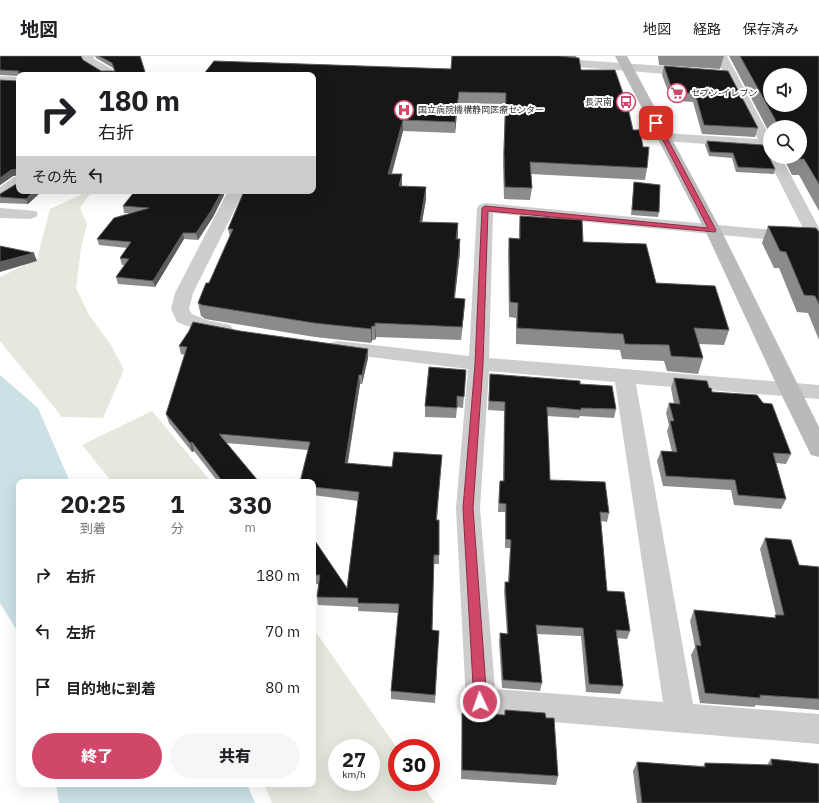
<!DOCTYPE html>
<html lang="ja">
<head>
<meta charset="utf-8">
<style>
	body { margin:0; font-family:"IBM Plex Sans","Noto Sans JP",sans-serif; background:#f6f6f6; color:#202124; height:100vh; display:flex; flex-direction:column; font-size:15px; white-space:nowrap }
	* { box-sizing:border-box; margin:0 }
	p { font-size:13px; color:#757577 }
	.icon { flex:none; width:22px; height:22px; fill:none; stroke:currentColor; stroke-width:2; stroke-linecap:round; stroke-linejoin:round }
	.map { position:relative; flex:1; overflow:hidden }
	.sheet { position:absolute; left:16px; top:423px; width:300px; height:308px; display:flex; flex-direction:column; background:#fff; border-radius:8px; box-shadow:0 4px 16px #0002 }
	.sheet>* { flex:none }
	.guide { position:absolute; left:16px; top:16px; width:300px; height:122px; border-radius:8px; box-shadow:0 4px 16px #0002; background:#fff; color:#202124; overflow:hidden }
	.fabs { position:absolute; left:763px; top:12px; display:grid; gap:8px }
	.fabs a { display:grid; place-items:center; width:44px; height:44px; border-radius:50%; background:#fff; box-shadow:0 4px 16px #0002; font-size:20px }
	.speed { position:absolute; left:328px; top:683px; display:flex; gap:8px; font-size:20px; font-weight:700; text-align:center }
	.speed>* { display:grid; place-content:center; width:52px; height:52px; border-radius:50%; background:#fff; box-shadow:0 4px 16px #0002; line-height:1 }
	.speed small { font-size:10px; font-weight:400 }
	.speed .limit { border:6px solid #d22; background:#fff; color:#111 }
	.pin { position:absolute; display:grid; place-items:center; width:34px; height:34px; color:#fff; margin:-17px; border-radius:8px; box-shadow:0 2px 6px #0006 }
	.me { position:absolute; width:44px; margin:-22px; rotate:357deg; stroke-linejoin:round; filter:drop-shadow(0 0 3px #0008) }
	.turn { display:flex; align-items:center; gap:14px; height:84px; padding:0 16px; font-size:18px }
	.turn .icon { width:52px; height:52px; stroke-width:2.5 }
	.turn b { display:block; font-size:28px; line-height:34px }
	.then { display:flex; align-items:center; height:38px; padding:0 16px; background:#0003; gap:8px; font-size:15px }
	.eta { display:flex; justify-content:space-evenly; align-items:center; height:68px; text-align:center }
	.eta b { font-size:24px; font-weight:800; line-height:28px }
	.cta { display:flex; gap:8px; margin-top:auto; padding:8px 16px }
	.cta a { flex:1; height:46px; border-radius:24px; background:#d14769; color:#fff; font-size:16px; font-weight:800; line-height:46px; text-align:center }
	.cta a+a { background:#f6f6f6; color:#202124 }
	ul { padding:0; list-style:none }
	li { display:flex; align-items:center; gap:12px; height:56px; padding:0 16px }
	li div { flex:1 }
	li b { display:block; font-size:15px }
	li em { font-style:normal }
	header { display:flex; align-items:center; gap:24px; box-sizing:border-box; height:56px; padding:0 20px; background:#fff; border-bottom:1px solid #e0e0e0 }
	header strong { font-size:19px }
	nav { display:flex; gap:22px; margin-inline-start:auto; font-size:14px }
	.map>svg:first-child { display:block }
</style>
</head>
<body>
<header>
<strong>地図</strong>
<nav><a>地図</a><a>経路</a><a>保存済み</a></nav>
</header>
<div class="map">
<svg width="819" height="747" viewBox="0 0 819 747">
	<rect width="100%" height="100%" fill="#fff"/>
	<path fill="#e5e8dc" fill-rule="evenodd" d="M89,135h3l-12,17 7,16 -6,24 -5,40 13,27 22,30 13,25 -21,48 -41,-1 -62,-76v-64l37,-18 13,-50z
		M152,355l51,61 8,10h-99l-30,-37z
		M313,572l84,120v34h23l15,21h-163l-8,-19h49zM337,692h34v34h-34z"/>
	<path fill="#cbe1e6" d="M0,319l38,33 32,74h-51v152l-19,-31z
		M56,728h191l8,19h-196z"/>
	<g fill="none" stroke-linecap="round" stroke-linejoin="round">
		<path fill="#cdcdcd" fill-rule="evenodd" d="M82,0h12v3l18,10 3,6h-12l-18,-12z
			M495,0h27l170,12 4,1 2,3 -2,3 -4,1 -190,-15 -4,-1z
			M715,0h12l43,81v20h11l38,71v21l-6,-1 -2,-4 -44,-87 2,-3 -4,-1 -3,-5 -98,-7 -5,-1 -2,-3 2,-3 5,-1 94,6z
			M0,20l19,1v8l-19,-1z
			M19,120v11l-14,10 -5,2v-12l14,-10z
			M228,135h16l-51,102 -4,16 3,5 14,6 24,5 3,4 -3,4c-17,4 -37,-5 -53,-11l-6,-13 4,-16z
			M485,147l309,29 6,1 2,4 -2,4 -6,1 -301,-29 -4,145 330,27v14l-183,-15 57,320 126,10v30l-338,-28 -11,-4 -4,-10 -10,-194 12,-139 -130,-16 -7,-2 -3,-4 3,-4 7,-2 131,15 8,-148 2,-3zM489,315l126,11 48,320 -168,-13 -15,-181z
			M0,152l36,3 2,3 -2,3 -6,2 -30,-1z"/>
		<path fill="#bababa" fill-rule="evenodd" d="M615,0h12l94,174 98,197v30l-8,-2 -3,-6 -29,-59 -74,-160z"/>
	</g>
	<path fill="#8b8b8b" d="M0,0l83,4 18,11h13l-1,-3 -17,-10 -1,-2h45l-121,135h23l-14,13 -28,-1v-9l18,-11v-8l-5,1 -13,9v-105l18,1v-5l-18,-1z
		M452,0h124v1l5,13 52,60 14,38 -2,12 -114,-6 1,14 -2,12 -26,-1 -1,-34 2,-61 -47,-1 -3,30 -52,-2 -11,43 10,12 24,1v12l-4,23 36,17 2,13 -5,46 9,14 -3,28 -85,-3 -1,3h-3l-1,3 -56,-6 -110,-18 -4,-3 -3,-13 11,-20 21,-46 -2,-8 85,-38 138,-122z
		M658,0h66l-4,13 -61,-4z
		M729,0h90v155l-20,-36h-7l-9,-18h17v-30h-30v7z
		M664,10l94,62 -3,9 -53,-3 -9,-32 -15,-1 -1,-2h-6l-9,-24z
		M707,85l60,12 8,16 -1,5 -38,-2 -4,-14 -23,-2 -4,-11z
		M634,126l25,30 -1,5 -27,-2z
		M224,139l-11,22 -15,23 -14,-1 -29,48 -37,-3 -2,-7 8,-12h-2l-2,-7 7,-10 -28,-3 -2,-6 34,-26h-7l-1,-7z
		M520,160l63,26 73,41 73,47 -5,15 -25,-1 4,14 -5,16 -31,-3 -3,-10 -42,-2 -2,-9 -104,-6v-26l-7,-1 -1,-64 1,-15 10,1v-8z
		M768,170l51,6v108l-11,-27 -11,-1 -18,-44h-5l-12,-25z
		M179,290l189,12 -6,26h-2l-12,79 44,4 50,-12 -5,65 2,35v9h-5l-2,66 7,1 -4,72 -44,-4v-8l8,-78 -41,-2v-4l-40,-2 -1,-8 2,-13h-6v-46l34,50 11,-87 -45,-6v-13l-5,-32 -82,-7 33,39h-41l-24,-31 -2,1 -23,-29 -3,-9 19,-59 -4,-1z
		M466,314l-3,38 -6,-1 -1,11 -31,-1v-11z
		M490,318l90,10 36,25 -2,9 -34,-2 -1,2 -32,-2 3,64 59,33 -2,9 -6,-1 6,70 23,40 -3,8 -10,-1 6,48 -3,8 -34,-2 -5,-56 -44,-2 5,49 -2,8 -38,-3 -3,-47 1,-8 7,1 -3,-43 1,-9h3l2,-34h-5v-36h-7l1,-23 1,-8h3l1,-70 -16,-1z
		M674,322l35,10 3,4 79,62 -5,10 -10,-1 10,36 -5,10 -47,-4 -3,-15 -68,-4 -6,-25 4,-10 11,1 -5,-21 2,-6 -3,-12 3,-10 5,1 -3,-16z
		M765,482l34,27 20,2v143l-63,-5 -2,2 -54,-4 -9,-48 4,-8 -5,-26 4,-11 80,8 2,-3 -16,-66z
		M505,654l41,8 12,58 -2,9 -95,-6 1,-57v-9l42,2z
		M771,703l48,44h-182l-4,-32 4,-9 66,4 2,-3 62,2z"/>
	<path fill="#5d5d5d" d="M459,36l-1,11 -3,30v-11z
		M403,64v11l-15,55v-12z
		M18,113l1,6 -6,1 -13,9v-7l11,-8z
		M402,118v13l-3,-1z
		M426,131v12l-6,35v-12z
		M34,135h8l-14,13 -2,-5z
		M222,135h1l1,4 -11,22 -15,23 -2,-7z
		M458,167v13l-2,16v-13z
		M183,177l1,6 -29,48 -2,-6z
		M460,183v13l-7,60 1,-14z
		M34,197l3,8 -37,11v-10z
		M465,243l-1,13 -3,28 1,-13z
		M375,267l1,14 -1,3z
		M372,270v14l-1,3v-14z
		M368,293v9l-6,26v-9z
		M359,319l1,9 -14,88 -1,-9z
		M192,386l2,9 -2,1 -2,-9z
		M442,399l-1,8 -5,66v-9z"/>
	<path fill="#171717" stroke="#5d5d5d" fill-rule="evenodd" d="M0,0h81l2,4 18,11h14l-3,-8 -13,-7h41l6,19h-127v116h15l-8,8 -26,-2v-3l18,-11v-14l-7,1 -11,8v-98l18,1 1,-10 -19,-1z
		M452,0h106l21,2 2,12h34l13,38 5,22h7l3,17h6l-2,21 -117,-6 2,26 -27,-1 -1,-34 2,-60 -47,-1 -4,30 -52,-2 -15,54h14l-3,12 27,1 -6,35 38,1 -2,16h4l-6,59 11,1 -3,28 -87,-4v3h-3l-1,3 -57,-6 -112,-18 -4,-2 8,-20h3l24,-54h-5l16,-38h69v-116h-110l11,-14 237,8z
		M740,0h79v128l-15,-25h-6l-2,-2h4v-30h-24v-6zM770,19h30v30h-30z
		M664,10l64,5 30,57 -54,-3 -9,-32h-15l-1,-2 -7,-1z
		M707,85l56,4 2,4 3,1 -1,3 8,16 -37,-2 -5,-14 -23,-1z
		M634,126l26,3 -1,27 -27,-2z
		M135,135h87l-11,20 -15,22h-13l-30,48 -37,-4 13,-18 -9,-1 11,-16 -34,-3 17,-21 35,-10 -26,-2z
		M520,160l62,4 1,22 63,2 10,39 59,3 14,44 -35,-2 9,30 -32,-2 -2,-11 -44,-1 -2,-10 -106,-6 1,-25 -8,-1 -1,-64 11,1z
		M768,170l48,2 3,4v72l-4,-8 -11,-1 -18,-43 -6,-1z
		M0,190l34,7 -34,9z
		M193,266l47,9 128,18 -6,26h-3l-14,88 47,4 2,-15 48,3 -6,65h3v35h-5l-2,75 7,1 -4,64 -44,-4 8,-87 -41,-1v-5l-41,-1 3,-22h-7v-37l34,50 12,-96 -46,-5v-5h-13l10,-40 -91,-8 40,48h-36l-31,-40 -2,1 -24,-29 21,-67 -8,-1 10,-15z
		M429,311l37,3 -2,27 -7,-1v12l-32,-2z
		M490,318l90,7v3l32,2 4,23 -35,-1v2l-34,-3 3,73 55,2 4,31 -9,-1 7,79 17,1 6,39 -14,-1 7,56 -34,-2 -6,-56 -47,-3 6,58 -39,-3 -3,-47 8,1 -3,-52h4l2,-42 -5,-1v-35l-7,-1 1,-22h4l1,-79 -16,-1z
		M674,322l33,3 2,7h2l1,4 45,3 6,8 9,1 19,50 -18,-1 13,46 -48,-4 -3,-15 -69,-4 -5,-25 16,1 -7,-31h4l-5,-18 11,1z
		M765,482l26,2 8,25 20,2v132l-59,-4v3l-55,-5 -9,-48 5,1 -7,-36 82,8 -1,-3h9z
		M505,654l40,3 1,5h8l4,58 -96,-6v-57l43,2z
		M771,703l48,5v39h-177l-5,-41 68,5v-4l67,2z"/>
	<path fill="#d14769" stroke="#882e44" d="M656,65l3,2 57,107 -1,2 -227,-21 -5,153 -10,144 14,194 -2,4 -5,2 -4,-2 -2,-4 -11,-194 12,-144 7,-156 3,-2 223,22 -54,-105z"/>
	<defs>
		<g id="supermarket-ring" transform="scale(1)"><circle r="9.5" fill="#fff" stroke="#d14769" stroke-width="1.5"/><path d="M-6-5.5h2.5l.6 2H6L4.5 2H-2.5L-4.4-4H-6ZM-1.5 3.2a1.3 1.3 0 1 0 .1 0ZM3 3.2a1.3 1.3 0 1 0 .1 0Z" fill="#d14769"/></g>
		<g id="bus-ring" transform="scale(1)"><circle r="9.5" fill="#fff" stroke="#d14769" stroke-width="1.5"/><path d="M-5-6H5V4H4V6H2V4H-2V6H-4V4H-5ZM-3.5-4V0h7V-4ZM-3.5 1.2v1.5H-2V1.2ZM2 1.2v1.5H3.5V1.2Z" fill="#d14769"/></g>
		<g id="hospital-ring" transform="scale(1)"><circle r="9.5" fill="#fff" stroke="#d14769" stroke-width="1.5"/><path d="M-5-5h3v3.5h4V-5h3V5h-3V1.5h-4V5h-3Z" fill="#d14769"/></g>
	</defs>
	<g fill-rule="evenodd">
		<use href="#supermarket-ring" x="677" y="37"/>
		<use href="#bus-ring" x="626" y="46"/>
		<use href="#hospital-ring" x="404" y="54"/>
	</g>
	<g text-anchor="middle" stroke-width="4" stroke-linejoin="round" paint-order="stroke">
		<g font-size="9" fill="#303030" stroke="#fff" text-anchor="start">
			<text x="691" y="40">セブン-イレブン</text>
			<text x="612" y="49" text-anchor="end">長沢南</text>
			<text x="418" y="57">国立病院機構静岡医療センター</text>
		</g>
	</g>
</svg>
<div class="fabs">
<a><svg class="icon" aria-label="sound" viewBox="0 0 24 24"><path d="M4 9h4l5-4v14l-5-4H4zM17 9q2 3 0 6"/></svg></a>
<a><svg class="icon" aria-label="search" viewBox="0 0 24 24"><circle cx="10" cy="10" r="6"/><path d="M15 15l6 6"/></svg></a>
</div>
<div class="speed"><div>27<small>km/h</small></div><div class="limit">30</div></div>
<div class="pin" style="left:656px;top:67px;background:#d93025"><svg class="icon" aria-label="arrive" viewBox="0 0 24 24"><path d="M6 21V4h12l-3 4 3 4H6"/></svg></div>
<svg class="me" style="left:480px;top:646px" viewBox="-20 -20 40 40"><circle r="17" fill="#d14769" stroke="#fff" stroke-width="3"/><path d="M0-11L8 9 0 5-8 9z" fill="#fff"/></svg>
<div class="guide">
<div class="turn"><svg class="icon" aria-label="right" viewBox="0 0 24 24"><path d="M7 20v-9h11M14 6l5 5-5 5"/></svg><div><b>180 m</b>右折</div></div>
<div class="then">その先<svg class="icon" aria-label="left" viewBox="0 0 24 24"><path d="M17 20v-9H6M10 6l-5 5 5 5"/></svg></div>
</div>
<section class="sheet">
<div class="eta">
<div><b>20:25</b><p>到着</p></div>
<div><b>1</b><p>分</p></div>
<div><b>330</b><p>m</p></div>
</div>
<ul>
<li><svg class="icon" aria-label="right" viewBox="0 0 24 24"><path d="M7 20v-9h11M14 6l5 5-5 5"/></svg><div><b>右折</b></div><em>180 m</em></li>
<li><svg class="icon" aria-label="left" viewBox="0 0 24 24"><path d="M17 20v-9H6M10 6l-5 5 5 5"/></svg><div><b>左折</b></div><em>70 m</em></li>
<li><svg class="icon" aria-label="arrive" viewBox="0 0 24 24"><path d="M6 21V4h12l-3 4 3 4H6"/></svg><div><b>目的地に到着</b></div><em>80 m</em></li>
</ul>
<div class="cta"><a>終了</a><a>共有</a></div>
</section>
</div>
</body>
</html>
